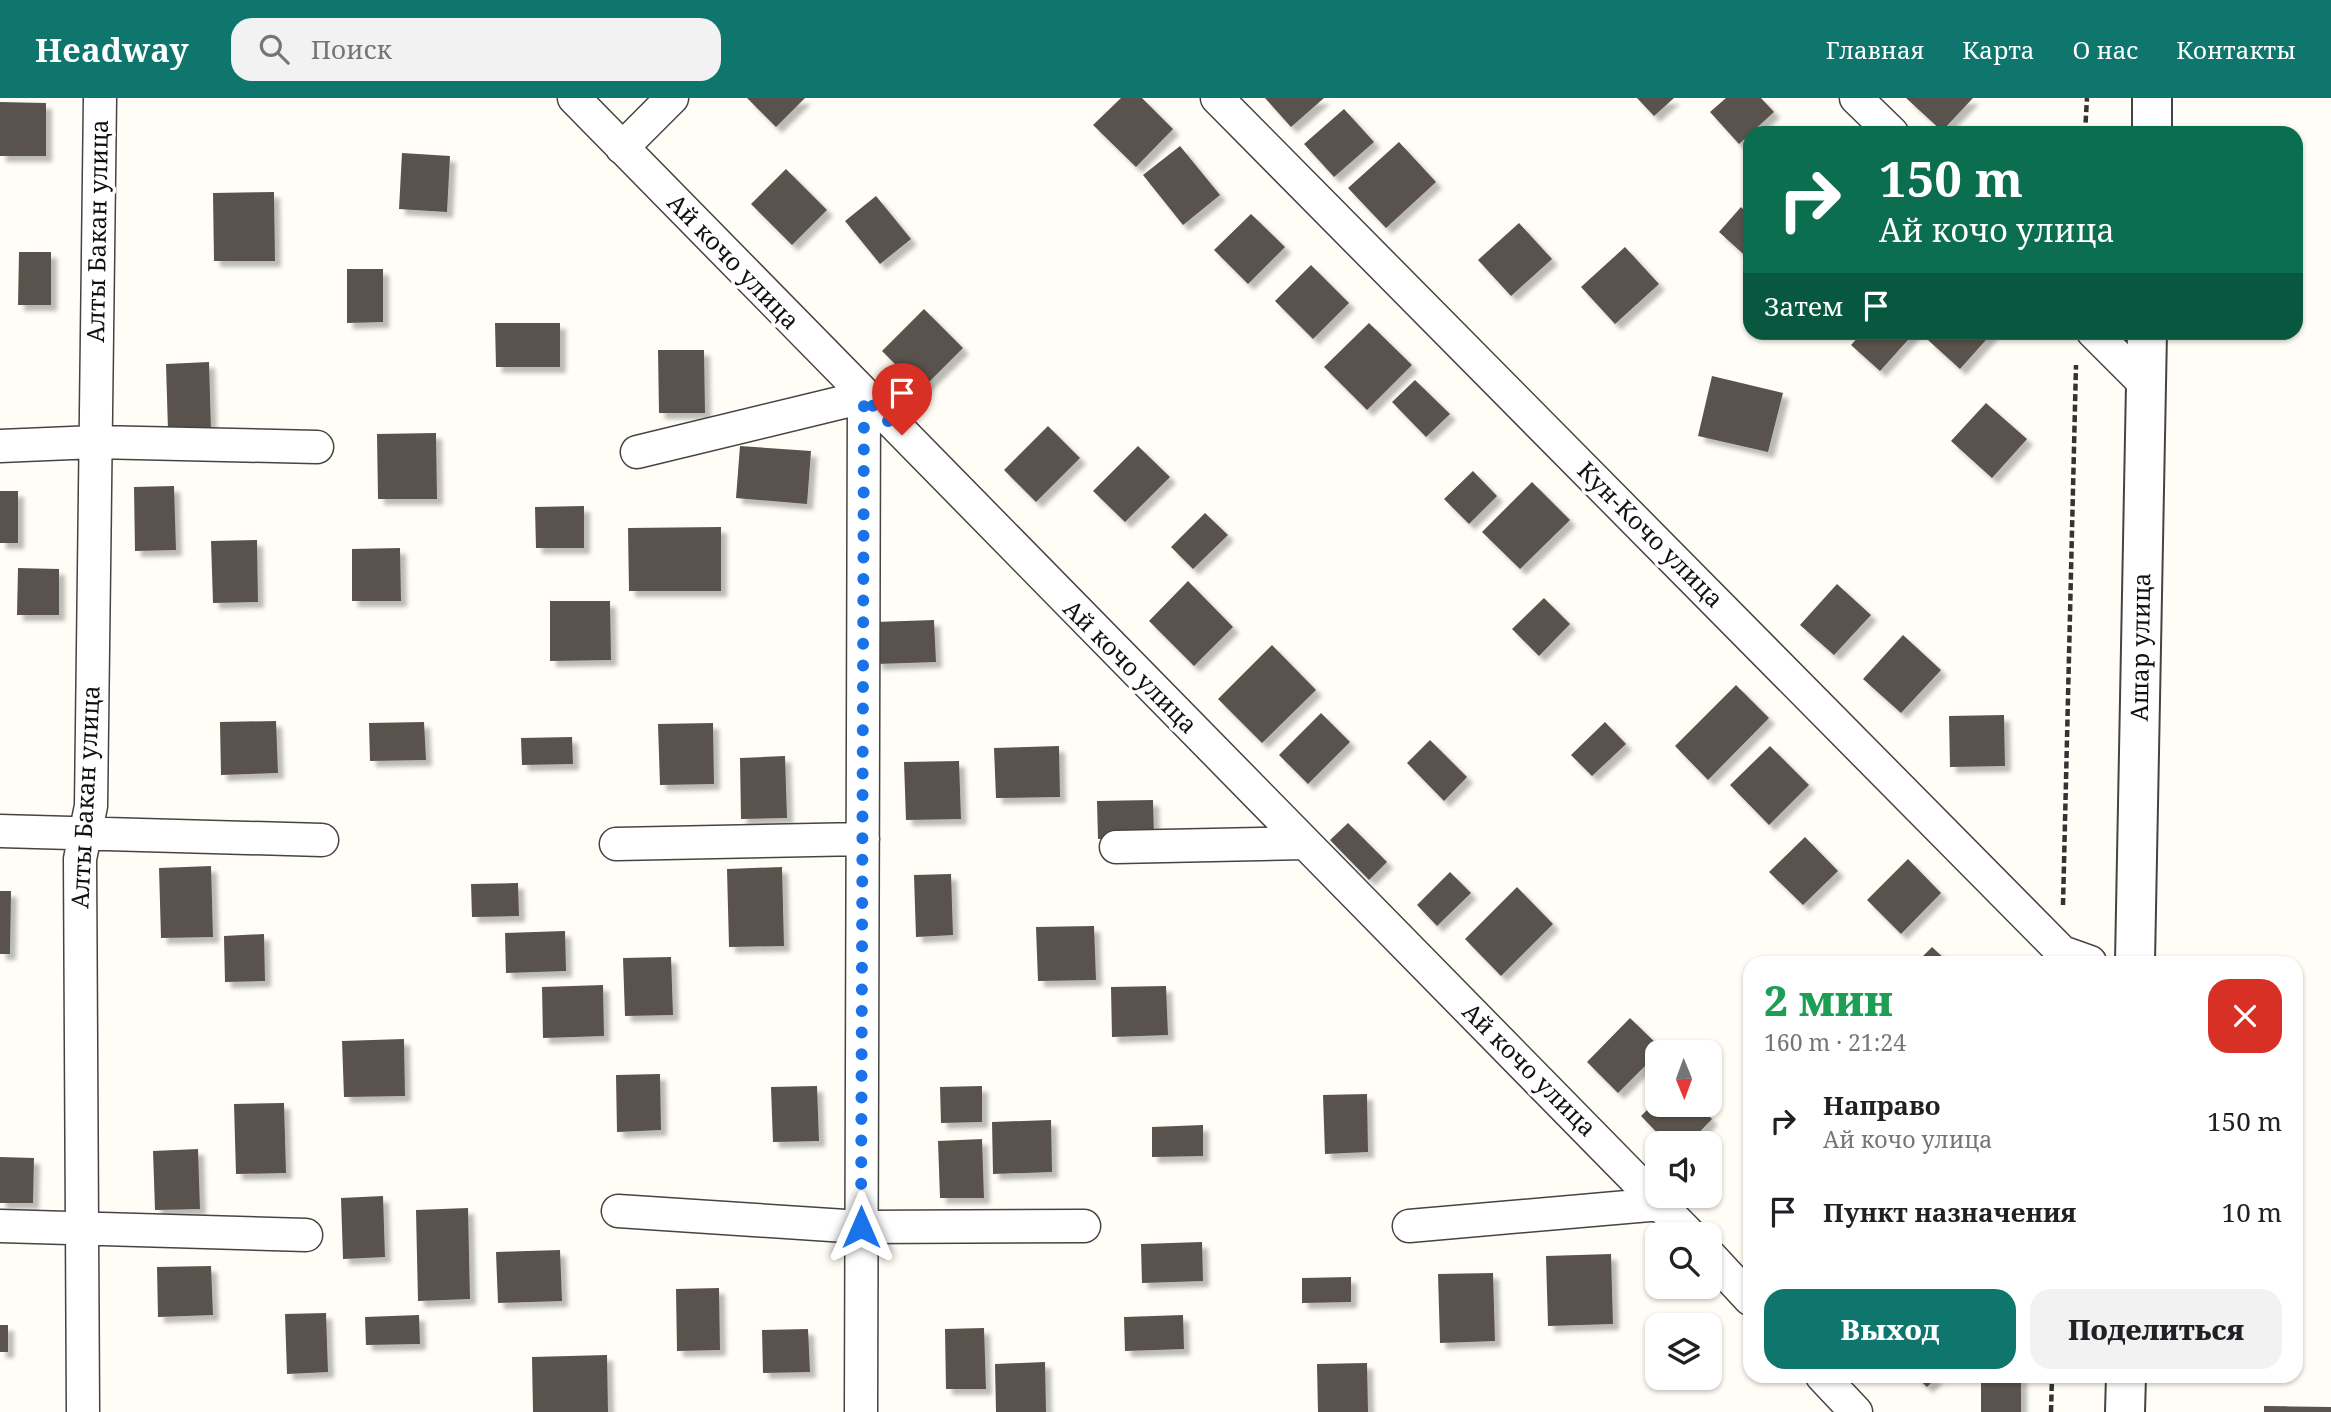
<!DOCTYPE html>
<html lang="ru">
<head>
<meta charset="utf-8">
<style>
	body { margin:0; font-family:"Noto Serif",serif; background:#f2f2f2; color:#202124; height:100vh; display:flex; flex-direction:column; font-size:26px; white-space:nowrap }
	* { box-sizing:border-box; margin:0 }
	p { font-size:23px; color:#757577 }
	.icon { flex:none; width:38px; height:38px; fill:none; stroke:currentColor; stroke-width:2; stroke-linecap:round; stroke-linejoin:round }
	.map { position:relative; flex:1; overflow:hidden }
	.panel { position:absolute; left:1743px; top:858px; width:560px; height:427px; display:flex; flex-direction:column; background:#fff; border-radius:21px; box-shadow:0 2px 5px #0004 }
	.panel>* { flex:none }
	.top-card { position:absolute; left:1743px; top:28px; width:560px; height:214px; border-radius:21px; box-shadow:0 2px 5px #0004; background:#0b6e4f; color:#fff; overflow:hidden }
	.needle { width:46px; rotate:179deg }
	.controls { position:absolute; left:1645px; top:942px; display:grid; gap:14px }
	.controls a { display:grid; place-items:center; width:77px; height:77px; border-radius:14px; background:#fff; box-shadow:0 2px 5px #0004; font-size:35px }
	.pin { position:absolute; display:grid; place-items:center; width:60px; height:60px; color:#fff; margin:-72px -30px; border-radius:50% 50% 50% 0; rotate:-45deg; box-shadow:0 0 7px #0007 }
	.pin .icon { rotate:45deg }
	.me { position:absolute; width:77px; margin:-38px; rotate:0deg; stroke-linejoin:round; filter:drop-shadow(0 0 5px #0008) }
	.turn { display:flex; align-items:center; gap:24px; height:147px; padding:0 21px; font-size:32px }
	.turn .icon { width:91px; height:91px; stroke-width:2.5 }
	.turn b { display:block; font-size:49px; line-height:60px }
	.then { display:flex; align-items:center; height:66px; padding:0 21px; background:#0003; gap:14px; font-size:26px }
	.round { display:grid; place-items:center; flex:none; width:74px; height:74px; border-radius:21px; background:#f2f2f2 }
	.headline { display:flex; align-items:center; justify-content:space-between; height:119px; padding:0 21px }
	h1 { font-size:42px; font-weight:800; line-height:52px; color:#1e9e55 }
	.button { display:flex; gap:14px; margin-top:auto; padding:14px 21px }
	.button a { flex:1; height:80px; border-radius:21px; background:#0f766e; color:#fff; font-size:28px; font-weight:800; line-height:80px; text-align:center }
	.button a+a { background:#f2f2f2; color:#202124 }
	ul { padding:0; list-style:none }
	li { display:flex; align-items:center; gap:21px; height:91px; padding:0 21px }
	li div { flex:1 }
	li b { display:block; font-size:26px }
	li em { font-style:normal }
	header { display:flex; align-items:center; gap:42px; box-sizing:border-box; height:98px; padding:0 35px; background:#0f766e; color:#fff }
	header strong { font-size:33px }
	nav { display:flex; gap:38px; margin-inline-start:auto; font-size:24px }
	.search { width:490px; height:63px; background:#f2f2f2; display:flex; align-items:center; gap:18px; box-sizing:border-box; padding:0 24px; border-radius:21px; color:#757577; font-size:26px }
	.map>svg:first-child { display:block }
</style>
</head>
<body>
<header>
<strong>Headway</strong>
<div class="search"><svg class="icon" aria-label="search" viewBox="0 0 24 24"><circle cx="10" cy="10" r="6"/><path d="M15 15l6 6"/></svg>Поиск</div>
<nav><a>Главная</a><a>Карта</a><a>О нас</a><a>Контакты</a></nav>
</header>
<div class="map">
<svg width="2331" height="1314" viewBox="0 0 2331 1314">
	<defs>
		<filter id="shadow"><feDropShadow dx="6" dy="6" stdDeviation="2" flood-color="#0004"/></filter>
	</defs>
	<rect width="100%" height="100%" fill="#fffdf5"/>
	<path fill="#5a524d" filter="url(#shadow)" d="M747,0h58l-29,29z
		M1121,0h21l31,31 -37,38 -43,-42z
		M1265,0h59l-33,29z
		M1637,0h37l-20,18z
		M1726,0h35l13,14 -35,32 -29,-32z
		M1906,0h67l-31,33z
		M0,4l46,1v53h-46z
		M1344,11l30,33 -40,35 -30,-33z
		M1399,44l37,40 -50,46 -38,-40z
		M1180,48l40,49 -37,30 -40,-50z
		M402,55l48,3 -3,56 -48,-3z
		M786,71l41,41 -35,35 -41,-41z
		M274,94l1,69h-61l-1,-68z
		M876,98l35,43 -31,25 -35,-43z
		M1741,109l9,9v44l-31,-28z
		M1251,116l34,33 -37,37 -34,-34z
		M1519,125l33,36 -41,37 -33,-36z
		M1625,149l34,37 -44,40 -34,-37z
		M19,154h32v53h-33z
		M1311,167l38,38 -36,36 -38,-38z
		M347,171h36v53l-36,1z
		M924,211l39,39 -42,42 -39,-39z
		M495,225h65v44h-64z
		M1369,225l43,42 -45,45 -43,-43z
		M1863,234h52l-35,39 -29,-26z
		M1934,234h59l-33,37 -32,-29z
		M658,252h46l1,63h-46z
		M209,264l2,68 -43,1 -2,-67z
		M1712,278l71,17 -15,59 -70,-16z
		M1415,282l35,34 -24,23 -34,-35z
		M1986,305l41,36 -35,39 -41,-37z
		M1048,328l32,32 -44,44 -32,-32z
		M436,335l1,66h-59l-1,-65z
		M740,348l71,5 -4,53 -71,-6z
		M1138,348l32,31 -45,45 -32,-31z
		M1473,373l24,25 -28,28 -25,-25z
		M1532,384l38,38 -50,49 -38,-37z
		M174,388l2,64 -41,1 -1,-64z
		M0,393h18v52h-18z
		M584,408v42h-48l-1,-41z
		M1205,415l23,22 -35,34 -22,-22z
		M721,429v64h-92l-1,-63z
		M257,442l1,62 -45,1 -2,-62z
		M400,450l1,53h-49v-52z
		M18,470l41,1v46h-42z
		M1188,483l45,46 -39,39 -45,-45z
		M1837,486l34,31 -37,40 -34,-30z
		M1544,500l26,26 -31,32 -27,-27z
		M550,503h60l1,59 -61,1z
		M934,522l2,42 -60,2 -1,-42z
		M1903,537l38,35 -40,43 -38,-34z
		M1272,547l44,45 -54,53 -44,-44z
		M1736,587l33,33 -61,62 -33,-34z
		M1321,615l29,29 -42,42 -29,-29z
		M2004,617l1,51 -55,1 -1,-51z
		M276,623l2,52 -57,2 -1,-53z
		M424,624l2,38 -56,1 -1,-38z
		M1605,624l21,22 -34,32 -21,-21z
		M713,625l1,61 -54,1 -2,-61z
		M572,639l1,27 -51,1 -1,-27z
		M1430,642l37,37 -23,24 -37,-38z
		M1059,648l1,51 -64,1 -2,-50z
		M1770,648l39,39 -40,40 -39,-40z
		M785,658l2,62 -46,1 -1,-61z
		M959,663l2,58 -55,1 -2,-58z
		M1153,702l1,37 -56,2 -1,-38z
		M1348,725l39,39 -18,18 -39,-40z
		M1805,739l33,34 -35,34 -34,-33z
		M1908,761l33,34 -40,41 -34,-34z
		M211,768l2,71 -52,1 -2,-70z
		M782,769l2,79 -55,1 -2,-78z
		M1450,774l21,21 -34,33 -20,-21z
		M951,776l2,61 -37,2 -2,-62z
		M518,785l1,33 -47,1 -1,-33z
		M1517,789l36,37 -52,52 -36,-37z
		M0,793h11l-1,63h-10z
		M1094,828l2,54 -58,1 -2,-54z
		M565,833l1,40 -60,2 -1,-40z
		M264,836l1,47 -40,1 -1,-46z
		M1932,849l16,15h-31z
		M671,859l2,58 -48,1 -2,-58z
		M603,887l1,51 -61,2 -1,-51z
		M1166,888l2,49 -56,2 -1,-50z
		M1630,920l32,31 -44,44 -31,-31z
		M404,941l1,57 -61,1 -2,-56z
		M660,976l1,56 -44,2 -1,-57z
		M817,988l2,55 -46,1 -2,-55z
		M982,988v36l-41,1 -1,-36z
		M1367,996l1,58 -43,2 -2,-59z
		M1657,1002v4h40l15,15 -23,24h-22l-26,-27z
		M284,1005l2,70 -50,1 -2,-70z
		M1051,1022l1,52 -59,2 -1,-52z
		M1203,1027v31l-51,1v-30z
		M982,1041l2,59h-44l-2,-57z
		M198,1051l2,60 -45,1 -2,-59z
		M0,1059l34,1 -1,45h-33z
		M383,1098l2,61 -42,2 -2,-61z
		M468,1110l2,91 -52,2 -2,-91z
		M1202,1144l1,39 -61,2 -1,-39z
		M560,1152l2,51 -64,2 -2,-51z
		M1611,1156l2,70 -65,2 -2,-70z
		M211,1168l2,49 -55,2 -1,-50z
		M1493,1175l2,68 -55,2 -2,-69z
		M1351,1179v25l-49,1v-25z
		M719,1190l1,62 -43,1 -1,-62z
		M326,1215l2,59 -41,2 -2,-60z
		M419,1217l1,29 -54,1 -1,-28z
		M1183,1217l1,34 -59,2 -1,-34z
		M0,1227h8v27h-8z
		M984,1230l2,61h-40l-1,-60z
		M808,1231l2,43 -47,1 -1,-43z
		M607,1257l1,57h-75l-1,-55z
		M1045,1264l1,50h-50l-1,-48z
		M1367,1265l1,49h-50l-1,-48z
		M1915,1278h23l-11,11z
		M1981,1278h40v36h-40z
		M2264,1308l67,1v5h-67z"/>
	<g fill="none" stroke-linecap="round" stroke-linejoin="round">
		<g stroke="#444" stroke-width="35">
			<path id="minor" d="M574,0l1115,1136
				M1217,0l845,854 28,10
				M1856,0l36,35
				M622,50l50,-50
				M2093,234l53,53
				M0,348l95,-4 222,5
				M637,354l227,-55 -3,1015
				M0,733l322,9
				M616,746l247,-5
				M1116,749l189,-4
				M618,1113l243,16 223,-1
				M0,1128l306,9
				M1409,1128l252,-22
				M1710,1158l40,43
				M1822,1278l34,36
				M83,1314l-3,-553 11,-53 9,-708"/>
		</g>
		<g stroke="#444" stroke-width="42">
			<path id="tertiary" d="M2152,35v-35
				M2135,864l12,-630
				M2125,1314l1,-36"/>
		</g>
		<path stroke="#333" stroke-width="4.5" stroke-dasharray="7 3.5" stroke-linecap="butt" d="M2085,35l2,-35
			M2063,807l13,-540
			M2051,1314l1,-36"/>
		<use href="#minor" stroke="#fff" stroke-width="32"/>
		<use href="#tertiary" stroke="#fff" stroke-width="38"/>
	</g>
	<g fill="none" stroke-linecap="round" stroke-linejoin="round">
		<path stroke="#1a73e8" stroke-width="12" stroke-dasharray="0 21.6" d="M861,1129l3,-830 38,38"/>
	</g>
	<g text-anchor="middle" stroke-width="7" stroke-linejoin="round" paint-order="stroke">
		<g font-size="24" fill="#111" stroke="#fff">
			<text transform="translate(98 133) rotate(-89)" y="8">Алты Бакан улица</text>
			<text transform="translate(733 164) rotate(46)" y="8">Ай кочо улица</text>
			<text transform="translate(1650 437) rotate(45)" y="8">Кун-Кочо улица</text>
			<text transform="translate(2141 549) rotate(-89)" y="8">Ашар улица</text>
			<text transform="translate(1130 569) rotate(45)" y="8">Ай кочо улица</text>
			<text transform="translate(86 699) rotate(-87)" y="8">Алты Бакан улица</text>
			<text transform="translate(1529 972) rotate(45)" y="8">Ай кочо улица</text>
		</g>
	</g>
</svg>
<div class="controls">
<a><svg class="needle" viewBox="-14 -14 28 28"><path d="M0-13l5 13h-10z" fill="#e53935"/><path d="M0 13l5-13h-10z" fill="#757577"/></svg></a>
<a><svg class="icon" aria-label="sound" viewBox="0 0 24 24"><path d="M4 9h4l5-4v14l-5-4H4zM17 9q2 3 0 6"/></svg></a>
<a><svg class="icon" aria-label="search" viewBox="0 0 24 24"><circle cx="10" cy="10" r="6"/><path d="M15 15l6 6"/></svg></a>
<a><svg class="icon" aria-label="layers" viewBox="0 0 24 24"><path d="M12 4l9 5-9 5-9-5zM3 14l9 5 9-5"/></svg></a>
</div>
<div class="pin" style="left:902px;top:337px;background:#d93025"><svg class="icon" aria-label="arrive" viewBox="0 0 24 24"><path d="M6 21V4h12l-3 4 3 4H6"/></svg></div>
<svg class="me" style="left:861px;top:1129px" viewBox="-20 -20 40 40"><path d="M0-17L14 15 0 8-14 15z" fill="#1a73e8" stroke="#fff" stroke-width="4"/></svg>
<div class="top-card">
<div class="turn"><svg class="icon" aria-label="right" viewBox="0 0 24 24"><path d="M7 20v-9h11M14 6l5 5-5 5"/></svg><div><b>150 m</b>Ай кочо улица</div></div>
<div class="then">Затем<svg class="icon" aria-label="arrive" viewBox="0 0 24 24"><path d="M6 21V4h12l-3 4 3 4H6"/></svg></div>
</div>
<section class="panel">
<div class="headline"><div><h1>2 мин</h1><p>160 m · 21:24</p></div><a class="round" style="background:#d93025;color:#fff"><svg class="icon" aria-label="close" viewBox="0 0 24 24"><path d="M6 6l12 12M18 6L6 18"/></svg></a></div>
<ul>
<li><svg class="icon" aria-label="right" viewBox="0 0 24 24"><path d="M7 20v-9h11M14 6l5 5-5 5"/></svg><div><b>Направо</b><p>Ай кочо улица</p></div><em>150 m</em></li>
<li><svg class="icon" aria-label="arrive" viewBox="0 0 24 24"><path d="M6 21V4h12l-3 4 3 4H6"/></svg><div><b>Пункт назначения</b></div><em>10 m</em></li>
</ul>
<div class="button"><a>Выход</a><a>Поделиться</a></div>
</section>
</div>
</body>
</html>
